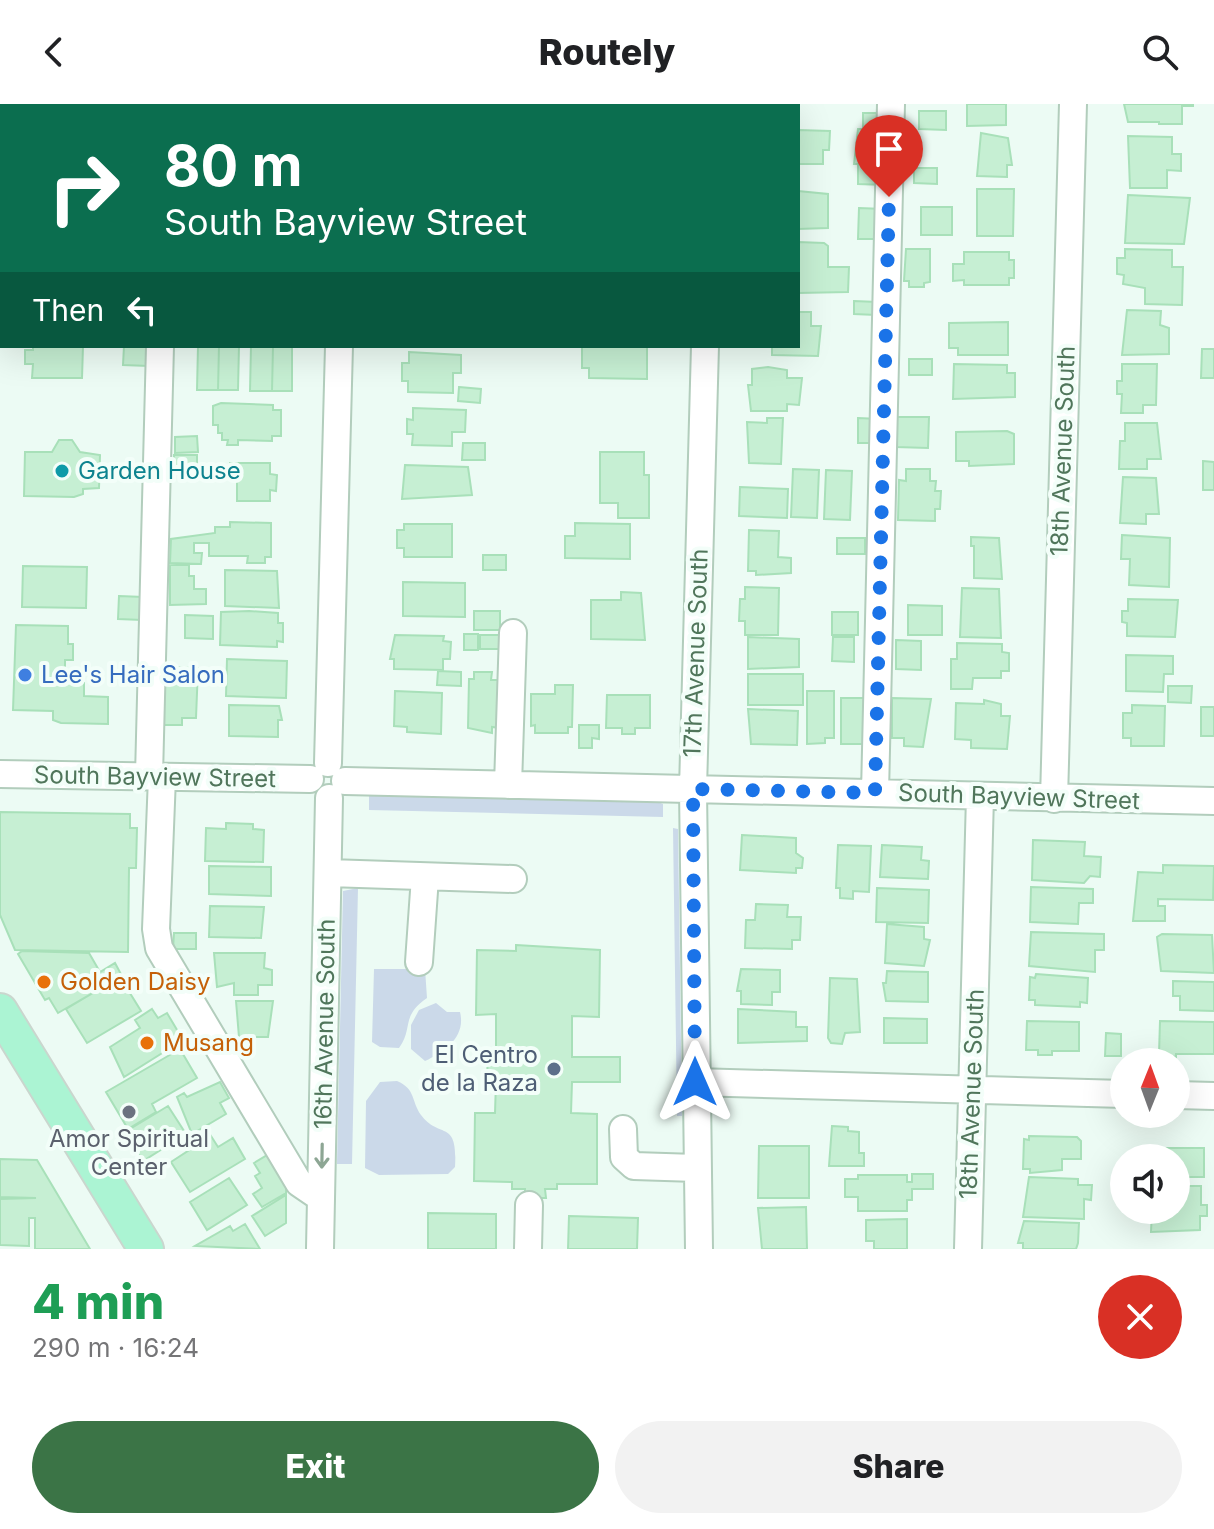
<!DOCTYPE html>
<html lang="en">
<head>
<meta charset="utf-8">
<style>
	body { margin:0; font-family:Inter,sans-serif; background:#f2f2f2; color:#202124; height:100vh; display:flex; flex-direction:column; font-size:30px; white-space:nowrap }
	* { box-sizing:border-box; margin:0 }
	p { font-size:26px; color:#757577 }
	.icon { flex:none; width:44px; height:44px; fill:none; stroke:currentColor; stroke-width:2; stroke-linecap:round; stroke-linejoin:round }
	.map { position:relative; height:1145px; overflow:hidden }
	.panel { display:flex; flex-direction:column; background:#fff; flex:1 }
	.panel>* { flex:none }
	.banner { position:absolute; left:0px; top:0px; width:800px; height:244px; box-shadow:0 8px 32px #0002; background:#0b6e4f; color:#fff; overflow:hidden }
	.needle { width:52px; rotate:1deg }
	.tools { position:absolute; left:1110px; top:944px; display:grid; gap:16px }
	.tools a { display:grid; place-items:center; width:80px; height:80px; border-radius:50%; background:#fff; box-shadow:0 8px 32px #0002; font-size:40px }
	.pin { position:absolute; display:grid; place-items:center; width:68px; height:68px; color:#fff; margin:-82px -34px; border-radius:50% 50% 50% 0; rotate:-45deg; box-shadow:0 0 8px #0007 }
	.pin .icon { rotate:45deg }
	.me { position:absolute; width:88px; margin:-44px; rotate:0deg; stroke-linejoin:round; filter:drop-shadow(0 0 6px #0008) }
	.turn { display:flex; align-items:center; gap:28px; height:168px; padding:0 32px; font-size:36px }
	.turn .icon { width:104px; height:104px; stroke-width:2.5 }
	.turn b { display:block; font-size:56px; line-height:68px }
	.then { display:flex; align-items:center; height:76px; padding:0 32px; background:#0003; gap:16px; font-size:30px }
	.round { display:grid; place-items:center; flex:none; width:84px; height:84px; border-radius:42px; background:#f2f2f2 }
	.headline { display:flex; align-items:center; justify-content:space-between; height:136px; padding:0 32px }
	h1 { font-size:48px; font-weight:800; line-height:60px; color:#1e9e55 }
	.primary-button { display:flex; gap:16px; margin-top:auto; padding:16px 32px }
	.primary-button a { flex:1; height:92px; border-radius:48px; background:#3b7446; color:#fff; font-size:32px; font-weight:800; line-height:92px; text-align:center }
	.primary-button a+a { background:#f2f2f2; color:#202124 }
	header { display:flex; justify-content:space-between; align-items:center; height:104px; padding:0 32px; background:#fff; font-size:36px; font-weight:800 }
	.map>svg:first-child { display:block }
</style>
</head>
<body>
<header><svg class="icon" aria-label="back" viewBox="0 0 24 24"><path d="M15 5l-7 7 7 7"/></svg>Routely<svg class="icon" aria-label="search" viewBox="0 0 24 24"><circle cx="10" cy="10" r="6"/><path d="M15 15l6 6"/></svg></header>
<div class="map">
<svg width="1214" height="1145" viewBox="0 0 1214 1145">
	<rect width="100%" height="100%" fill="#ecfbf4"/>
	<path fill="#cbd9e9" d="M369,691l289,7 5,2v13l-294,-7z
		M673,724l5,1 4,287h-5z
		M358,784l-6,276h-15l6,-273z
		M374,865h51l2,29c-27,19 -13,29 -28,50l-19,-1 -8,-5z
		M436,899l11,9h13c6,24 -14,39 -35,49l-14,-12v-24l8,-15z
		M397,977c19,8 14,20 24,34 19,25 37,3 34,52l-7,7 -69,1 -14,-7 1,-67 14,-19z"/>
	<path fill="#c6efd3" stroke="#a8e0b9" stroke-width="2" d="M63,0h44v2h-44z
		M577,0h69l-69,2z
		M967,0h39v21l-39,1z
		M1124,0h69v2h-11v18h-23v-2h-31z
		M919,7h27v19l-27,-1z
		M863,9h22v14h-22z
		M858,25h27l-1,56 -26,-1v-20h-4z
		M798,26l32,1 -1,19h-6v14h-25z
		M981,29l27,5 4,27h-5v12l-30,-1z
		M1128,32l44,1v17h9v17l-14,-1v18h-37z
		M914,64h23v16l-23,-1z
		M977,85h37l-1,47h-36z
		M798,87l30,3v34l-30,1z
		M1128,91l62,3 -6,46 -59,-1z
		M921,103h31v28h-31z
		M859,104l24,1v30h-25z
		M798,138l26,1 4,3v21h21l-1,25 -50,1z
		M906,145h24v33l-6,1v4h-15v-6h-5z
		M1125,145l47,1v17h11l-1,38 -37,-1v-16l-22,-4 1,-9 -7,-1v-16h8z
		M964,148h45v8h5v18h-5v7h-45v-5l-11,1v-17h11z
		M854,197l23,1 -1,13 -22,-1z
		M1127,206l34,1 -1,14 9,3v26l-47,1z
		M798,208h13v14h10l-3,30 -46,-1v-9h26z
		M1008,218v33h-50v-7h-9v-25z
		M33,242h50l-1,32h-50l1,-14h-8v-14h8z
		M124,242h25v20l-26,-1z
		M198,242h21l-1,44h-21z
		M219,242h20l-1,44h-20z
		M251,242l22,1 -1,44h-22z
		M582,242h65v33l-58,-1v-10h-7z
		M273,243h19v44h-20z
		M1202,245h12v29h-13z
		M409,248l52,3v18h-8v20l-45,-1v-11h-6v-18h7z
		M909,255h23v16h-23z
		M954,260l53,1v8h8v24l-62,2z
		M1122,260h35l-1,41h-13v8h-22l1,-19h-5v-13h5z
		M768,263l19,3v8h15l-3,27 -12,-1v7h-36l-3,-26h4v-16z
		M459,283l22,2 -1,14 -22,-2z
		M221,299l52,2v5h8v26h-9v5l-34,-1v5h-11l1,-5h-6v-7h-4v-8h-5v-19z
		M413,304l53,2 -1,22h-13v14l-40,-1 1,-11h-6v-15l6,1z
		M897,313h32l-1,31 -32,-1z
		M767,314h16l-2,46 -32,-1 -2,-41 20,1z
		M858,314l21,1 -1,24h-20z
		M1125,319h32l4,36h-14v10h-28l1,-28h5z
		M1007,327l7,3v30l-45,2v-5h-13v-29z
		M197,332l1,16 -23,1v-16z
		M59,336h13l8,12 20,3 -1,33 -16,1v5l-9,3 -50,-1 1,-44h27z
		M463,339h22v17h-23z
		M600,348h44v23h5v43h-31v-15h-18z
		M174,351h23v14h-23z
		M1203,357l11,1v28h-11z
		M230,359h40v11l7,1 -1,16 -6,-1v11h-33v-23l-7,-5z
		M405,361l63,2 4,28 -70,4z
		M793,365l26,1 -2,48 -26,-1z
		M906,365h24v12h6l-1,10h6l-1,18h-5v12l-37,-1 1,-40 7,1z
		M826,366l26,1 -2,49 -26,-1z
		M1123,373l33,1 3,36h-13v10l-26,-1z
		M740,383l48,2 -1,29 -48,-2z
		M230,418l41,1v34h-6v6h-18l1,-7h-39v-13h-15v10h8l-1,11 -31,-1 1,-24 44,-6v-6h15z
		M575,419l55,1v35l-65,-1v-22h10z
		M404,420h48v33h-48v-9h-7v-18h7z
		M749,426l30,1 -1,26 13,1v15l-35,2v-4h-8z
		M1122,431l48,3 -1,49 -40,-2 1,-26h-9z
		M971,433l28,1 3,41 -28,-1v-32h-3z
		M837,434h28v16h-28z
		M483,451h23v15h-23z
		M170,461h19v11h5v13h12v15l-36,1z
		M23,462l64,1 -1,41 -64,-1z
		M225,466l52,1 2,37 -54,-2z
		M403,478l62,1v34l-62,-1z
		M745,483l34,1 -1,47h-33v-14h-6l1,-22h5z
		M962,484l37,1 2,49 -41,-1z
		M621,488l20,1 4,47 -54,-1v-39h30z
		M119,492l24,1 -1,23 -24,-1z
		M1128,495l50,1 -3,37 -48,-1v-13l-5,-1v-11h6z
		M908,501l34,1v29h-34z
		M249,507l29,2v10h5v19l-6,-1v6l-57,-2 1,-33z
		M474,507h26v19h-26z
		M832,508h26v23h-26z
		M185,511l28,1v23l-28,-1z
		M16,521l52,1v18h5v16h-8v10h9l-1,12 11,1v13l24,1v27l-47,-1 -8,-3v-9l-40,-1z
		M464,530h14v16h-14z
		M395,531l49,1 -1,5 8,1 -1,17h-7v11l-49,-1v-10h-4z
		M480,531h22l-1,14h-21z
		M748,533l51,2v28l-51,2z
		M833,533h21v25l-22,-1z
		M896,536l25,1v29l-25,-1z
		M957,539l45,1v8l7,1v18h-8v7h-28l-1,11h-21v-30h6z
		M1126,551l47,1v18h-9l-1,18 -37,-1z
		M227,555l60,2 -1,37 -60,-2z
		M165,563l33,1 -2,50h-14v7h-19z
		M438,567l23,1v14l-24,-1z
		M474,568h18l-1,8h10l-1,48 -8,-1v6l-24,-5 1,-49h5z
		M748,570h55v31h-55z
		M555,581h18l-1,42h-4v6h-33v-8l-4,1v-32h24z
		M1168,582h24l-1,17 -23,-1z
		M395,587l47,2 -1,41 -34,-2v-5l-13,-1z
		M807,587h27v47h-9v5l-18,1z
		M607,591h43v33h-15v6h-13v-6h-16z
		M841,594h29l1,46h-30z
		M892,594l39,1 -8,48 -19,-1v-8h-12z
		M984,596l17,4v12h9l-3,33 -36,-1v-8l-16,-1 1,-36 28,1z
		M229,601l50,1 3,14h-4v17l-49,-1z
		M1132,601l33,1 -1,40h-33v-8h-8v-25h9z
		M1201,603h13v29h-13z
		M748,605l50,2 -1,34 -46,-1z
		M579,621h20v14l-7,-1v10h-13z
		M0,708l130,2v14h7l-1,40h-7l-1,84 -113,-2 -15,-35z
		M226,719l27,1v5l11,1 -1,32 -58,-1 1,-33 20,1z
		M742,731l54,3v15l7,5 -1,10h-6v5l-56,-3z
		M1033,736l52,2 -1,14 17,1 -1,20 -10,-1 -6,7 -52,-3z
		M838,741l33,1 -2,46 -16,-1v8l-13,-1v-10h-4z
		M882,741l40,2 -1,13 8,1 -1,18 -48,-2z
		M1163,761l51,1 -1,34 -55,-1v7h7v15h-32l5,-49 25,1z
		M209,762l62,1v29l-62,-2z
		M1031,783l62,2v14h-14l-1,21 -48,-2z
		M877,784l52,2 -1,33 -52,-1z
		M756,800l32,1 -1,12h14l-1,23h-8v9l-47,-1 1,-28h9z
		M210,802l54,1 -3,31 -52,-1z
		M887,820l37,3v12l6,1 -6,26 -39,-3z
		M1031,828l73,2v16h-9v22l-66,-6z
		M174,829h22v16h-23z
		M1162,830l50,1 2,38 -53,-2 -4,-34z
		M516,841l84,5 -1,67 -27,-1v41h48v25h-48l-1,31 26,1v70h-40v5h-12l1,9h-21v-9h-13v-7l-38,-1 1,-68h20l1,-32h-9l1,-31h8v-36l-20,1 1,-65 39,1z
		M22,847l67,2 11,19 15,-9 7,13 -64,37 -9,-15 -4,2 -27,-46z
		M214,849h51l-1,15 8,2v15h-14v10h-24v-12l-17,4z
		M741,865l39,1v22h-8v13l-31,-1v-13h-4z
		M887,867l41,1v30l-42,-1 -3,-18h3z
		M1036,870l52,4 -1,25 -7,-1v5l-45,-2v-5h-6l1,-23 5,1z
		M120,873l21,34 -54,32 -21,-34z
		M830,874l27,1 3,53 -15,1 -3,11 -11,-1 -3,-5z
		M1173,877l41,1v29l-34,-1v-14h-7z
		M236,897h37l-5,36h-29z
		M152,905l6,9 9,-5 16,27 -59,37 -14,-30 30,-19 -5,-8z
		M738,905l58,3v15h11v14l-69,2z
		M884,914l43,1v24h-43z
		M1027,917l52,1v29h-27v4h-14v-5h-12z
		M1160,917l54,1v32h-38v3l-17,-3z
		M1106,929l15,1v22h-16z
		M180,945l17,29 -45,26 4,8 -28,17 -22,-37z
		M220,978l9,16 -9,5 6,11 -34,20 -15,-37 7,-4 3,4z
		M168,1002l18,28 -43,27 -18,-29z
		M832,1022l16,1v4l11,1v21h5v13h-35z
		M211,1032l7,11 15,-9 12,21 -55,33 -19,-30z
		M1029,1032l48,1 4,4v18h-19v11l-32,3v-4h-7l1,-30 5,1z
		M759,1042h50v52h-51z
		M1161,1044h43v29h-28v-19h-15z
		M274,1047l13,22 -1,20 -24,14 -9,-13 9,-6 -7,-12 5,-3 -6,-10z
		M0,1055l37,1 53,89h-55v-31h-6v28l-29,-1v-46l36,-1 -36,-1z
		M912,1070h21v15h-21v11h-5v11h-49v-14h-13v-18h13v-4h49v7h5z
		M1029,1073l49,2v6h14l-1,15 -7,-1v20l-61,-2z
		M229,1074l18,27 -40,25 -17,-28z
		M1176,1082h25v19h6v11h-7v14l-49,2 1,-22h24z
		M286,1091v28l-21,13 -13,-20z
		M806,1103l1,42h-45l-4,-41z
		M428,1109l68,1v35h-68z
		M569,1112l69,2 -1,31h-69z
		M907,1115v30h-33v-8h-8v-21z
		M1024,1117l55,2 -1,20 -2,6h-53v-6h-5z
		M245,1120l15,25 -65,-3 35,-20 3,5z"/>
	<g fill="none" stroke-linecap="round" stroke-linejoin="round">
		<g stroke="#b2cdbc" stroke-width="30">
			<path id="minor" d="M165,2v-2
				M345,2v-2
				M712,2v-2
				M328,659l11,-417
				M0,670l310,5
				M149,672l11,-430
				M162,673l-6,152 3,19 140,235 22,15
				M345,677l869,20
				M508,681l5,-152
				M875,689l16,-689
				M1054,695l19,-695
				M329,769l184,6
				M419,858l6,-85
				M695,978l429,12
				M1176,991l38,1
				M623,1025l1,28 10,9 62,2
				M320,1145l9,-451
				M528,1145l1,-44
				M699,1145l-6,-460 12,-443
				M968,1145l12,-453"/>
		</g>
		<g stroke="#cad6ce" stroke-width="38">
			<path id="major" d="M0,907l146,238"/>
		</g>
		<use href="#minor" stroke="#fff" stroke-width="26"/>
		<use href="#major" stroke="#abf4d3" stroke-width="34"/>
	</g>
	<defs><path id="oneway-shaft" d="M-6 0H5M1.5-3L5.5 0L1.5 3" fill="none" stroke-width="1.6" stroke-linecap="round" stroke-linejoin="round" transform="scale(2)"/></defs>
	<use stroke="#8da694" href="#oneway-shaft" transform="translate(322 1052) rotate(91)"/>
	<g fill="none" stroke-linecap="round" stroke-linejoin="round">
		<path stroke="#1a73e8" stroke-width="14" stroke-dasharray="0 25.2" d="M695,978l-2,-293 182,4 14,-596"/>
	</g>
	<circle fill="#0f9aa8" stroke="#f3fef9" stroke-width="3" cx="62" cy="367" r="8"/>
	<circle fill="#3f7fe0" stroke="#f3fef9" stroke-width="3" cx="25" cy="571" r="8"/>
	<g fill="#e8710a" stroke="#f3fef9" stroke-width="3">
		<circle cx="44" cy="878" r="8"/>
		<circle cx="147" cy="939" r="8"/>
	</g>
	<circle fill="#5c6f8a" stroke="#f3fef9" stroke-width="3" cx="554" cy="965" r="8"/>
	<circle fill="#6b7280" stroke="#f3fef9" stroke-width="3" cx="129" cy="1008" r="8"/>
	<g text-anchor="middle" stroke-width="8" stroke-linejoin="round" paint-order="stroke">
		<g font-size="24" fill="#50765b" stroke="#f3fef9">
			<text transform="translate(1063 347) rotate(-88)" y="8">18th Avenue South</text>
			<text transform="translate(696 549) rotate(-88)" y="8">17th Avenue South</text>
			<text transform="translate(155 673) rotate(1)" y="8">South Bayview Street</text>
			<text transform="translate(1019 693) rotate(2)" y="8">South Bayview Street</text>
			<text transform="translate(325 920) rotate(-89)" y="8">16th Avenue South</text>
			<text transform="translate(972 990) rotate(-88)" y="8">18th Avenue South</text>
		</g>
		<g font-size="24" fill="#0d838f" stroke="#f3fef9" text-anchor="start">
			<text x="78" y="375">Garden House</text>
		</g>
		<g font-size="24" fill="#366cbe" stroke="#f3fef9" text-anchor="start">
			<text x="41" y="579">Lee's Hair Salon</text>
		</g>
		<g font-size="24" fill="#c56008" stroke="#f3fef9" text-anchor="start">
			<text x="60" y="886">Golden Daisy</text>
			<text x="163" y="947">Musang</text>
		</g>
		<g font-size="24" fill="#4e5e75" stroke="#f3fef9" text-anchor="end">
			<text x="538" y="959">El Centro<tspan x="538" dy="28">de la Raza</tspan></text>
		</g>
		<g font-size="24" fill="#5b616d" stroke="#f3fef9">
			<text x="129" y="1043">Amor Spiritual<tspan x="129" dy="28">Center</tspan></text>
		</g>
	</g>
</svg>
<div class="tools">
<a><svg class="needle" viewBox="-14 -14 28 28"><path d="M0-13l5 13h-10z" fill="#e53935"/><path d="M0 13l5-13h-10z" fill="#757577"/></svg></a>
<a><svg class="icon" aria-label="sound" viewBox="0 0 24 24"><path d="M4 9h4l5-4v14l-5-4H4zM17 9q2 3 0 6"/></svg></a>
</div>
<div class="pin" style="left:889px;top:93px;background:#d93025"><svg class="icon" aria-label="arrive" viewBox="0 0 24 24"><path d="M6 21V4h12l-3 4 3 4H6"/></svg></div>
<svg class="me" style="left:695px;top:978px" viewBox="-20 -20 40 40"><path d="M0-17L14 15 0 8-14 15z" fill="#1a73e8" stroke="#fff" stroke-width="4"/></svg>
<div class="banner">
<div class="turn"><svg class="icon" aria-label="right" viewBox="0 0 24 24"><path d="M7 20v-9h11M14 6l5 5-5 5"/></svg><div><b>80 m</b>South Bayview Street</div></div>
<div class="then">Then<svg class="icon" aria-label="left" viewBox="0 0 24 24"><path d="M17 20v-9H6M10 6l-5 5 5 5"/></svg></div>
</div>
</div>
<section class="panel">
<div class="headline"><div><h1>4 min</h1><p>290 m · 16:24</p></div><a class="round" style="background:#d93025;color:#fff"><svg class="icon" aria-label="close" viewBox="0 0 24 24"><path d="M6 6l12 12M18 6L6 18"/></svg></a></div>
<div class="primary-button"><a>Exit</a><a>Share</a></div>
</section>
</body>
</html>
